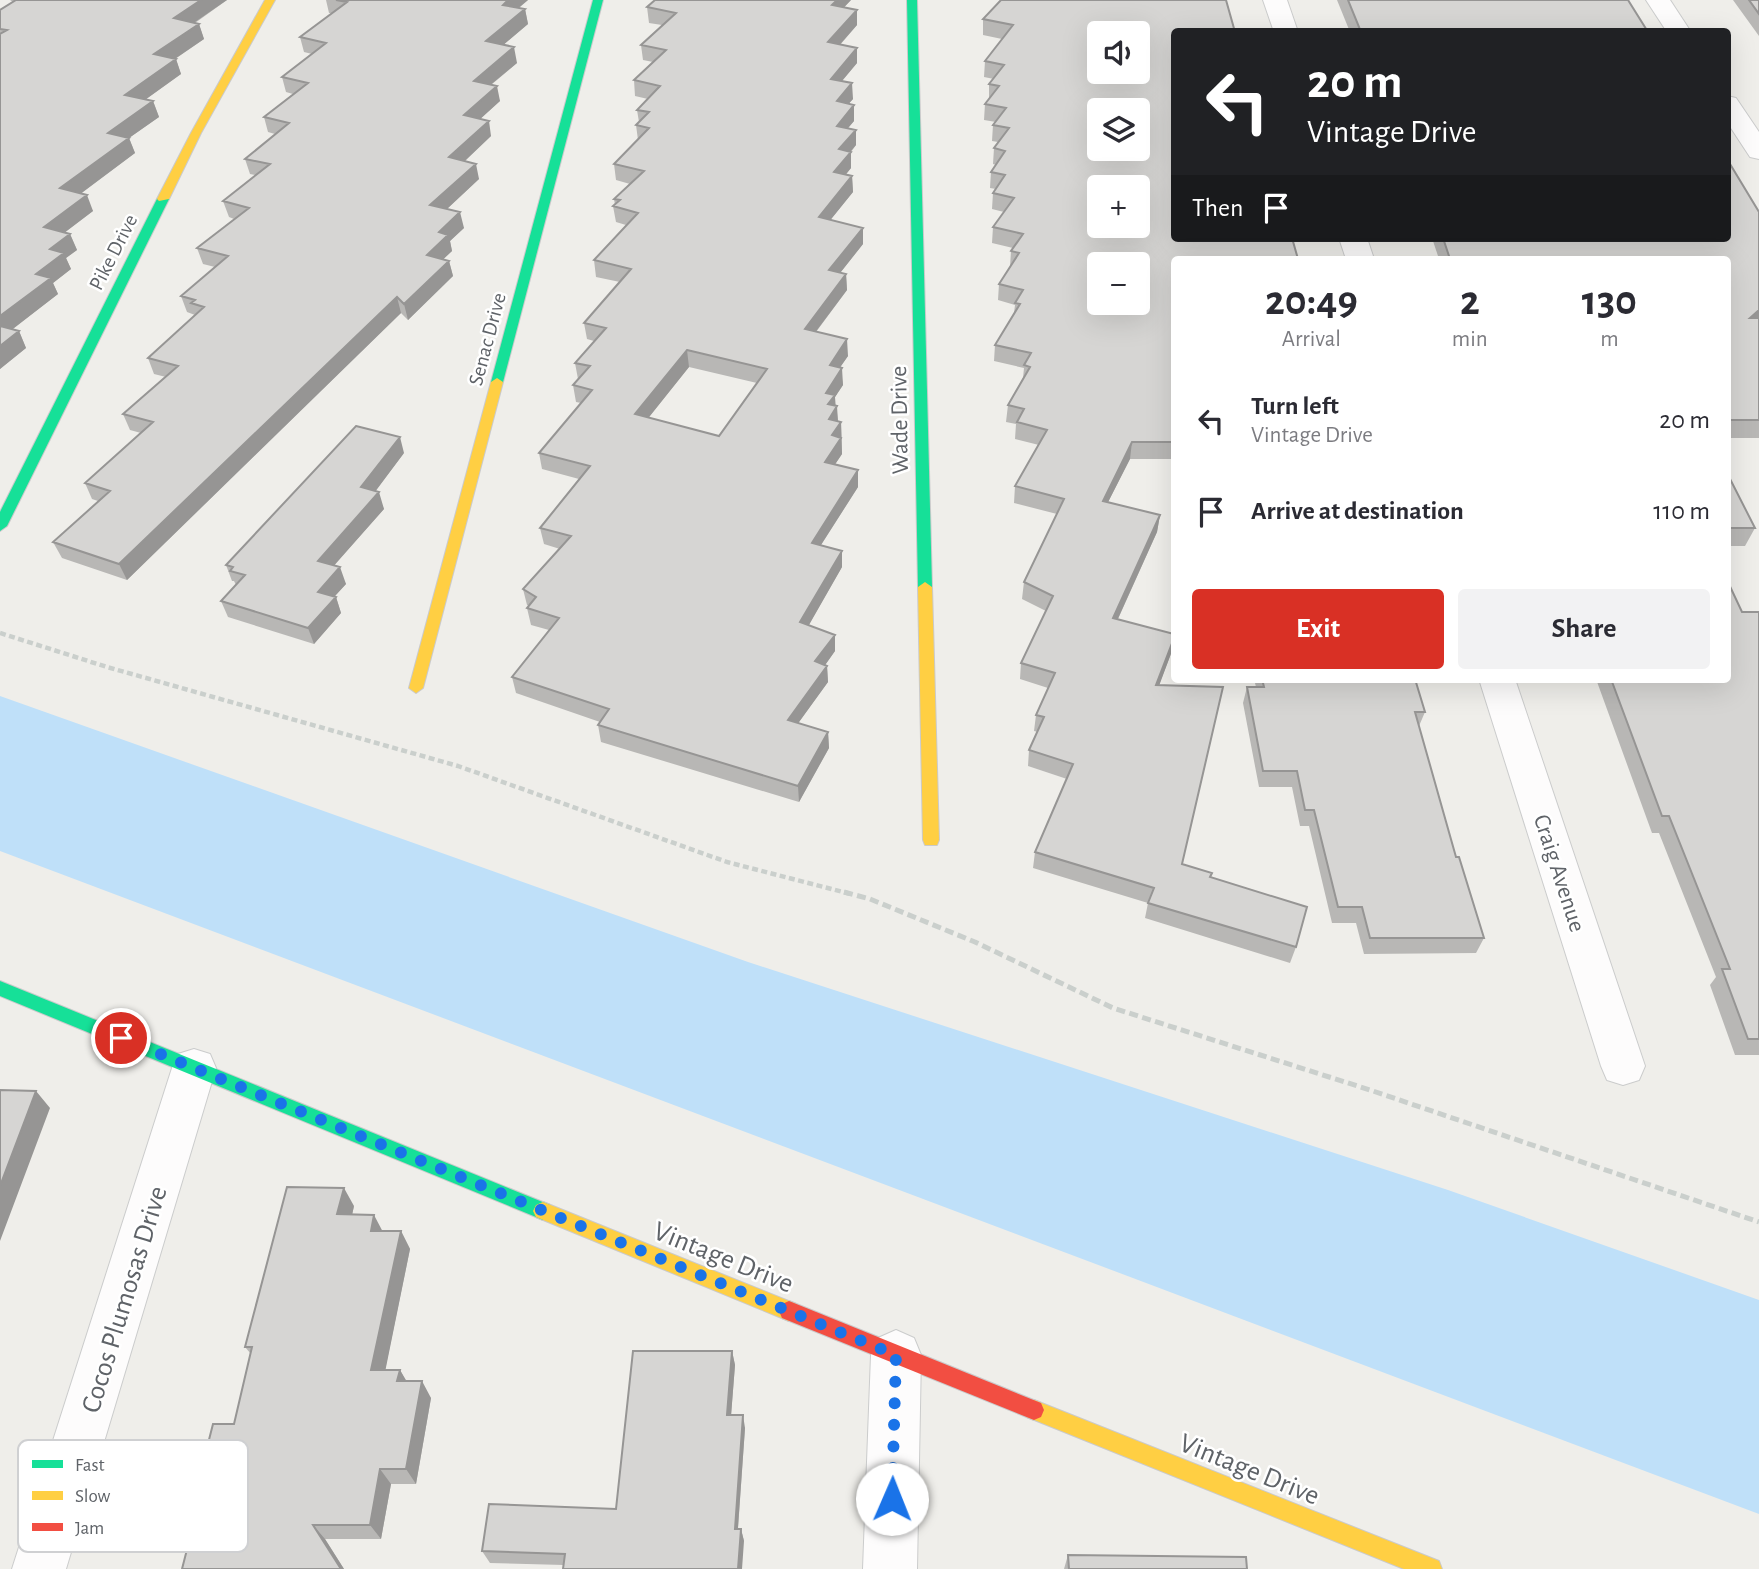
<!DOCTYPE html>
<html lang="en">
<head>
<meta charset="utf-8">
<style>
	body { margin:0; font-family:"Alegreya Sans",sans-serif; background:#f2f2f3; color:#2b2b33; height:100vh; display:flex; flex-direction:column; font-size:26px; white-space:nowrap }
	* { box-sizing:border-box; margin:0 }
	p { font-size:23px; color:#7c7c81 }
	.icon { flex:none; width:38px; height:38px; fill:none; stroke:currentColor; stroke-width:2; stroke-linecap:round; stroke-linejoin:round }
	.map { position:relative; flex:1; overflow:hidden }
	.drawer { position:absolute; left:1171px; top:256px; width:560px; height:427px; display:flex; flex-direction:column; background:#fff; border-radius:7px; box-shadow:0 7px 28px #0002 }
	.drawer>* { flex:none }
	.banner { position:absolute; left:1171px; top:28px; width:560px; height:214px; border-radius:7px; box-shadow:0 7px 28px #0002; background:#202124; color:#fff; overflow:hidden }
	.tools { position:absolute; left:1087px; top:21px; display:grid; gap:14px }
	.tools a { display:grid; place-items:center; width:63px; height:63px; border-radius:7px; background:#fff; box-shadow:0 7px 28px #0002; font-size:35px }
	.pin { position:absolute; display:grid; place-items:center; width:60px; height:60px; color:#fff; margin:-30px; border:4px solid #fff; border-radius:50%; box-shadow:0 2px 7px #0007 }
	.me { position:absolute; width:77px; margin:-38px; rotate:1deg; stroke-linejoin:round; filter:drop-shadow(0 0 5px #0008) }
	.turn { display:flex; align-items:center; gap:24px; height:147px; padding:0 21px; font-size:32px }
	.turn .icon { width:91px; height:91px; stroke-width:2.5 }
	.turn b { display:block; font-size:49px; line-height:60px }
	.then { display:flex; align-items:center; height:66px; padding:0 21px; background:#0003; gap:14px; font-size:26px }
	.eta { display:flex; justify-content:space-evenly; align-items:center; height:119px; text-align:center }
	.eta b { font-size:42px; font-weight:600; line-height:49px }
	.action { display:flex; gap:14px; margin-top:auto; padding:14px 21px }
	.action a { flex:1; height:80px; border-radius:7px; background:#d93025; color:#fff; font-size:28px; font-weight:600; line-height:80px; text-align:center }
	.action a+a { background:#f2f2f3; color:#2b2b33 }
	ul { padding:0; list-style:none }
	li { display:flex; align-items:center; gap:21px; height:91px; padding:0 21px }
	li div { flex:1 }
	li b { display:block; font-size:26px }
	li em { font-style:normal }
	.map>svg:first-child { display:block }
</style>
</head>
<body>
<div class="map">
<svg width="1759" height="1569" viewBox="0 0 1759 1569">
	<rect width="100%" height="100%" fill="#efeeea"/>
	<path fill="#bfe0f9" d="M0,696l748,266 700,228 311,110v214l-1759,-663z"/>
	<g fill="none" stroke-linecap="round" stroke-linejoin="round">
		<g stroke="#cbcccc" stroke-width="2">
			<path id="street" d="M1263,0h24l11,32h-24z
				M1646,0h24l21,32h-24z
				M1727,96l9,2 23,34v27l-9,-2 -23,-35z
				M1339,238h28l7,21h-28z
				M1479,679h36l130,387 -6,14 -16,5 -16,-5 -6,-14z
				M194,1049l16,5 6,14 -150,501h-54l160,-501 6,-14z
				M896,1330l18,8 7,17 -4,214h-54l8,-214 7,-17z"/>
		</g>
		<g stroke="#cacacb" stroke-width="2">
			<path id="fast" d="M593,0h10l-100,382 -6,4 -4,-1 -2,-3z
				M907,0h10l15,587 -7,5 -7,-5z
				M163,196l6,3 -162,327 -7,5v-19l157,-313z
				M0,981l550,224 3,6 -3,6 -7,3 -7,-3 -536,-221z"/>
		</g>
		<g stroke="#cacacb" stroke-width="2">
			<path id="slow" d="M265,0h10l-74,133 -32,66 -10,2 -2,-2 34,-66z
				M497,378l6,4 -80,306 -7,5 -7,-5 82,-306z
				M925,582l7,5 7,253 -2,5h-12l-2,-5 -5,-253z
				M543,1202l253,102 3,7 -3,7 -7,3 -253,-104 -3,-6 3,-6z
				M1034,1400l405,161 3,8h-38l-377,-152 -3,-7 3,-7z"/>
		</g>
		<g stroke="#cacacb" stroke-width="2">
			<path id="jam" d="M789,1301l252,102 3,7 -3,7 -7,3 -252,-102 -3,-7 3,-7z"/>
		</g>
		<path stroke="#cacfcc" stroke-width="4.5" stroke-dasharray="6 3.5" stroke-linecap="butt" d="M0,633l107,34 351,99 269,96 124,32"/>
		<path stroke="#cacfcc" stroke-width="5" stroke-dasharray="9 4.5" stroke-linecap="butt" d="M844,892l26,7 105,43 138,66 257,82 389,132"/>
		<use href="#street" fill="#fdfcfc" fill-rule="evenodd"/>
		<use href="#fast" fill="#16e098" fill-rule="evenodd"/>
		<use href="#slow" fill="#ffcf43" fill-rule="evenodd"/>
		<use href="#jam" fill="#f24e42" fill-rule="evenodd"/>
	</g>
	<path fill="#b8b7b5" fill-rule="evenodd" d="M10,0h217l-32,23 4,1 5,15 -29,20h1l5,15 -35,25 7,2 6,16 -30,21 6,15 -54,40 12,18 -28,21 5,2 7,16 -11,8 5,11 -18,14 5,11 -46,35 7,2 7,17 -26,21v-359l13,-8z
		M326,0h202l-9,8 6,1 3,15 -25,21 14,18 -26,22 9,16 -20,18 11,17 -26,25 14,18 -32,30 17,19 -14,13 2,10 -9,8 6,2 4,15 -45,44 -7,-7 -274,267 -65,-22 -9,-16 45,-41 -6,-2 -7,-16 56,-50 -11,-3 -7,-16 43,-37 -12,-3 -6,-16 47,-43 -8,-3 -6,-16 34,-29 -12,-3 -6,-16 37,-29 -5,-2 -6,-16 32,-26 -5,-1 -5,-15 30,-25 -7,-2 -4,-15 29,-23 -7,-2 -4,-15 30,-23 -8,-2 -4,-15 32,-24h-3z
		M851,0l-7,7 13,18 -17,20 17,3v15l-15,18 11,18 -5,5 6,17 -6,7 8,2v15l-5,7v16l-5,6 6,2 1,16 -23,28 33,24 -23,29 6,1 1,16 -31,42 32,24 -8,11 3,18 -8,12 3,24 3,1 1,32 -7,10 23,6v17l-37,58 21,6v16l-34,59 27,25 -10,14 2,1 1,16 -30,41 30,9 1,16 -30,54 -198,-60 -3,-17 2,-3 -84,-29 -4,-16 37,-47 -18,-5 -4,-17 2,-2 -2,-1 -4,-16 37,-40 -16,-5 -4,-16 39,-49 -37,-10 -3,-16 42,-50 -5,-1 -3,-17 5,-6 -3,-16 19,-22 -7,-2 -3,-16 36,-41 -24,-5 -2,-17 32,-35 -10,-3 -3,-16 2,-1 -1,-6 16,-15 -14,-4 -2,-16 24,-24 -2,-15 3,-3 -2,-12 11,-11 -13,-3 -1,-16 19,-18 -10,-2 -2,-15 21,-20 -13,-2 -2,-16zM689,367l68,16 -38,53 -71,-18z
		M1000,0h226l-52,259v200h-44l-22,43 52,13 -3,17 -39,87 56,15 -2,17 -13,34 23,179 29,13 85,70 -6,16 -145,-45 3,-15 -115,-35 2,-16 32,-73 -39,-13 1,-16 9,-18 -4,-1 2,-16 12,-27 -28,-9 1,-16 25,-52 -24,-12 2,-17 33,-68 -43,-11 1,-17 24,-41 -24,-6 1,-15 -10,-2 2,-17 15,-27 1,-10 -30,-7 1,-16 19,-32 1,-8 -17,-5 1,-16 11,-17 1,-16 2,-3 -21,-5 1,-16 11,-15 -12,-3 1,-16 3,-4 -6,-1 1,-16 5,-7 -3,-1 1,-16 4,-6 -6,-1 1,-16 3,-3 -12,-2 1,-16 4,-5v-15l5,-5 -10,-2 1,-16 17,-22 -19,-4v-16l18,-19z
		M1337,0h291l20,32h-298z
		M1733,0h26v36z
		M1759,212v226h-32v-179h-288l-7,-21h295z
		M404,453l-29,38 9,18 -50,56 12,19 -12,13h2l5,16 -27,31 -86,-27 -7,-16 15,-16 -2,-4h-2l-6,-16z
		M1727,473l28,55 -10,18h-18z
		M1742,612h17v443h-24l-25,-70 6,-8 -57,-144h-7l-56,-154h131z
		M1254,679h161l10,33 -6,14 37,131 28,81 -8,15 -112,1 -8,-31h-24l-23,-97h-9l-8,-39h-33l-16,-84 4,-16h9z
		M354,1206l-2,9 30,16h19l9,18 -25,121h15l6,11 25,17 -15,86h-25l-10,55h-56l19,30h-162l10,-39 -5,-4 47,-102 17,-70 -6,-7z
		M732,1351l3,14 -4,50 14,13 -7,101h3l3,12 -180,24 -74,-2 -8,-12 134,-42z
		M1068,1555l179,14h-183z"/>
	<path fill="#969594" d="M201,0h26l-48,33 -5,-15z
		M508,0h20l-23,19 -2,-14z
		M837,0h14l-19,20v-15z
		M525,9l3,15 -39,33 -3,-16z
		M857,10v15l-29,33v-16z
		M199,24l5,15 -44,30 -6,-15z
		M514,47l3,16 -40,33 -3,-15z
		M857,48v15l-26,31v-15z
		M176,59l5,15 -50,36 -6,-15z
		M852,83l1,16 -16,18v-16z
		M497,86l3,15 -33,30 -3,-16z
		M153,101l6,16 -30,21 6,15 -68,51 -7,-16 48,-55z
		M854,105v16l-17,20v-15z
		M489,121l2,15 -39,37 -3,-16z
		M856,130v15l-17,20v-16z
		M851,152v16l-16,20 -1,-16z
		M476,164l3,15 -45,42 -4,-16z
		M852,176l1,16 -33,41 -1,-16z
		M87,195l6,16 -42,32 -7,-16z
		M460,212l4,16 -14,13 2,10 -21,20 -4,-16 12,-23z
		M863,228v16l-34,43v-17z
		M70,234l7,16 -11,8 5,11 -18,14 5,11 -58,45v-23l36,-42 14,-25z
		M449,261l4,15 -45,44 -4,-16z
		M846,274l1,16 -42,56v-17z
		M397,297l4,16 -274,267 -8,-16z
		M1759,310v11l-9,-3z
		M19,331l7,17 -26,21v-23z
		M847,339l1,17 -18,26v-17z
		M687,350l2,17 -51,64 -3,-17z
		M842,368l1,17 -8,12v12l2,-3 1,16 -9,14 -3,-43z
		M841,422l1,32 -16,24 -1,-16 7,-27z
		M400,437l4,16 -38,51 -5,-17z
		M1132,442l-2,17 -30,59 3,-17z
		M858,470v17l-46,72v-16z
		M379,492l5,17 -60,68 -6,-16z
		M1160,515l-3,17 -46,102 2,-16z
		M842,551v16l-41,72 -1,-17z
		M340,567l6,17 -22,24 -6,-16z
		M336,597l5,16 -27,31 -6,-16z
		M835,635v16l-19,27 -1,-17z
		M1174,638l-2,13 -19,51 3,-17z
		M827,666l1,16 -39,54 -1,-16z
		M828,732l1,16 -30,54 -1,-16z
		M36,1091l14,17 -50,133v-55z
		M344,1188l10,18 -6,27 -11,-19z
		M374,1215l10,19 -13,-3z
		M401,1231l9,18 -28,138 -11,-17z
		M732,1351l3,14 -5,64 -3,-14z
		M400,1370l10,17 -13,-6z
		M422,1381l9,17 -15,86 -10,-15z
		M743,1415l2,13 -8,113 -2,-12z
		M380,1469l11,15 -10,55 -11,-14z
		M313,1525l12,14 19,30h-3z
		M741,1529l3,12 -2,28h-4z"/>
	<path fill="#d6d5d3" stroke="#969594" stroke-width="2" fill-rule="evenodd" d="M16,0h185l-27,18 25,6 -45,30 22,5 -51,36 28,6 -45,32 21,5 -69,50 27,7 -43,32 26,7 -20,15 14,4 -28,21 15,4 -51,38v-282l7,-4 -7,-1v-19z
		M336,0h172l-5,5 22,4 -39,32 28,6 -40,34 23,5 -33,29 25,6 -40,36 27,7 -46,41 30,7 -21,20 9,3 -21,20 22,6 -45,43 -7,-7 -278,267 -66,-22 57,-51 -25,-8 68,-61 -30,-8 55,-48 -30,-8 56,-51 -13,-4 4,-3 -14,-4 47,-40 -31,-8 52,-40 -26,-7 47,-37 -25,-5 44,-36 -25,-6 44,-34 -26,-6 44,-34 -26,-6 47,-35z
		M655,0h182l-5,5 25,5 -29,32 29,6 -26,31 21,4 -15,18 17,4 -17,21 19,4 -17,19 12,3 -17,20 18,4 -33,41 44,11 -34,42 17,4 -41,55 42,10 -17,26 12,3 -16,25 9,2 -7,9 9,2 -8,13 12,3 -9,13 9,3 -16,24 33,8 -46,73 30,8 -42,71 35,13 -20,26 12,5 -39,54 40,12 -30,54 -200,-61 11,-16 -97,-32 47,-59 -32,-10 9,-11 -13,-8 48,-53 -31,-8 50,-62 -51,-13 53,-63 -19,-5 17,-19 -15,-3 31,-35 -22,-5 47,-54 -37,-9 44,-47 -25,-7 7,-6 -6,-1 30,-28 -30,-7 35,-36 -13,-3 13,-13 -12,-2 23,-24 -26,-6 32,-30 -25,-5 35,-32 -29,-6zM687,350l80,19 -48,67 -84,-22z
		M1001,0h225l9,32h-61v206h118l6,21h-124v183h-42l-29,59 57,14 -47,103 61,16v4l-18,47 67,2 -41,177 30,9 -2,4 97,30 -11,40 -148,-44 6,-15 -119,-36 38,-88 -44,-14 15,-33 -8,-2 19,-42 -34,-10 32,-67 -29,-14 40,-83 -49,-13 32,-56 -30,-8 7,-13 -16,-4 22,-38 -6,-2 7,-12 -36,-8 25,-41 -5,-1 8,-13 -24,-6 20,-31 -8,-2 12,-17 -30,-7 21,-29 -21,-5 12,-18 -14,-3 14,-21 -11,-3 15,-20 -16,-3 13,-17 -21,-4 14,-18 -10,-2 15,-19 -19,-4 28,-36 -30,-6zM1099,33h39v39h-39zM1099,110h39v39h-39zM1099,187h39v39h-39zM1099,264h39v39h-39z
		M1348,0h280l20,32h-287z
		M1749,0h10v14z
		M1727,159l32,53v98l-9,8h9v102h-32v-161h-277l-7,-21h284z
		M0,326l19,5 -19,15z
		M356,426l44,11 -39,50 18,5 -61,69 22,6 -22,25 18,5 -28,31 -87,-27 24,-26 -15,-4 3,-4 -7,-2z
		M1727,473l28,55h-28z
		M1727,580l15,32h17v427h-11l-26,-70h8l-61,-153h-7l-51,-137h116z
		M1262,679h153l10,33h-10l41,145h3l25,81h-114l-8,-31h-24l-24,-97h-9l-8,-39h-34l-16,-84h17z
		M0,1090l36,1 -36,95z
		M287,1187l57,1 -7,26 37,1 -3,16h30l-30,139h29l-3,11h25l-16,88h-26l-10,56h-57l28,44h-159l11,-43h-6l26,-102h21l18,-77h-7z
		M633,1351h99l-5,64h16l-8,114h6l-3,40h-175l2,-15 -83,-3 7,-47 127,5z
		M1068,1555l178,2 1,12h-178z"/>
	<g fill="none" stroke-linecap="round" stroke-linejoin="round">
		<path stroke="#1a73e8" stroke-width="12" stroke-dasharray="0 21.6" d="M121,1038l775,317 -4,144"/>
	</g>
	<g text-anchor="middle" stroke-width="5" stroke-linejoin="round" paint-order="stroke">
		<g font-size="21" fill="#5f6368" stroke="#fff">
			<text transform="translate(113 252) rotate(-63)" y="7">Pike Drive</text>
			<text transform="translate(487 339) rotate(-75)" y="7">Senac Drive</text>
		</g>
		<g font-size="24" fill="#5f6368" stroke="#fff">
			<text transform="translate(899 420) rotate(-91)" y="8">Wade Drive</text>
			<text transform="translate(1560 873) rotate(72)" y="8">Craig Avenue</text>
		</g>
		<g font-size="28" fill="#5f6368" stroke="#fff">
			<text transform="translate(724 1256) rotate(22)" y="10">Vintage Drive</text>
			<text transform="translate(123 1299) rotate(-73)" y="10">Cocos Plumosas Drive</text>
			<text transform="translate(1250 1468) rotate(22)" y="10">Vintage Drive</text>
		</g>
	</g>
	<rect x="18" y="1440" width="230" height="112" rx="10" fill="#fff" stroke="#cfd0d2" stroke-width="2"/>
	<rect x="32" y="1460" width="31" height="8" fill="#16e098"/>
	<rect x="32" y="1491" width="31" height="9" fill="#ffcf43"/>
	<rect x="32" y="1523" width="31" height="8" fill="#f24e42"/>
	<g font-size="19" fill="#5f6368">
		<text x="75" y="1471">Fast</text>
		<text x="75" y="1502">Slow</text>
		<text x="75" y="1534">Jam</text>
	</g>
</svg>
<div class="tools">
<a><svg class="icon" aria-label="sound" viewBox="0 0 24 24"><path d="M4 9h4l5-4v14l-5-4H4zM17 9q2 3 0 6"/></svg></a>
<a><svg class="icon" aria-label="layers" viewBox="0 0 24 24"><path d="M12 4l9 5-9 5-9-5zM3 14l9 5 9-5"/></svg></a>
<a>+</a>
<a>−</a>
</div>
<div class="pin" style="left:121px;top:1038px;background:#d93025"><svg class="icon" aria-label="arrive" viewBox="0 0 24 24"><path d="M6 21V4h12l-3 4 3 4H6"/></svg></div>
<svg class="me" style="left:892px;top:1499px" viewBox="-20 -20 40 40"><circle r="19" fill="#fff"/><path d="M0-13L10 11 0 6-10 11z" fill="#1a73e8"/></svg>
<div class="banner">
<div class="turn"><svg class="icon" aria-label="left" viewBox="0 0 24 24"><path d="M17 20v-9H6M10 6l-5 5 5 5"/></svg><div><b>20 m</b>Vintage Drive</div></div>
<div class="then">Then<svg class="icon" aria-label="arrive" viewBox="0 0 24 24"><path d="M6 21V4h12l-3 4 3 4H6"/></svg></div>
</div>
<section class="drawer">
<div class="eta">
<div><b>20:49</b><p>Arrival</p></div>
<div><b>2</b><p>min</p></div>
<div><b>130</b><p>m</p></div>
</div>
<ul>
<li><svg class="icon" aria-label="left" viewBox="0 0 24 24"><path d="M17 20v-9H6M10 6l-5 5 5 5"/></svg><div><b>Turn left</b><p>Vintage Drive</p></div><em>20 m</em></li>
<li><svg class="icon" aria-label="arrive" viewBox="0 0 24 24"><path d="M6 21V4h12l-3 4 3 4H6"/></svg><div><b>Arrive at destination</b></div><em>110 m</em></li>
</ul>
<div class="action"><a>Exit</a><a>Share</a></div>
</section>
</div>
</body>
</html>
